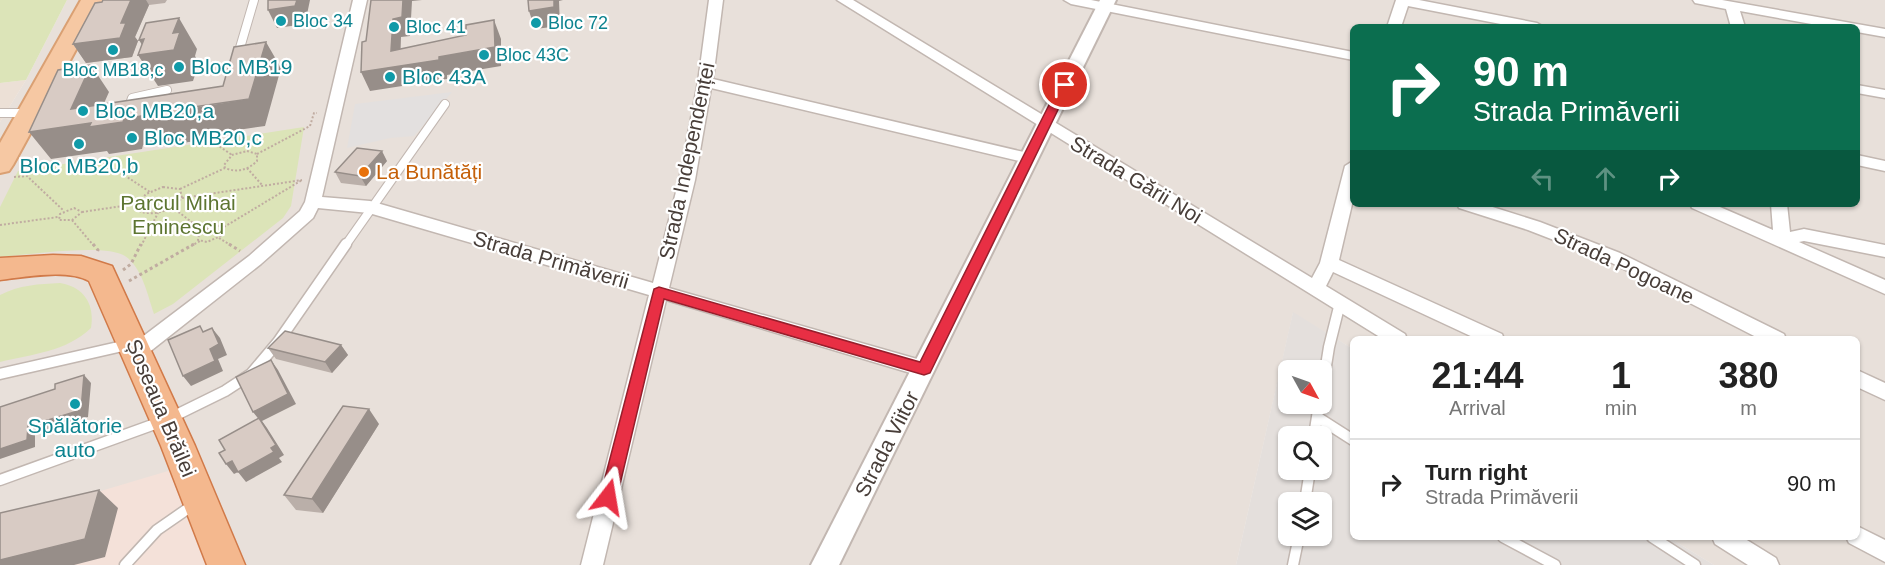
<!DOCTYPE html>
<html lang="en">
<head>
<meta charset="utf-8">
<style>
	body { margin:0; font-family:Arial,sans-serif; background:#f2f2f2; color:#222; height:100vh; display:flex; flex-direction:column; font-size:22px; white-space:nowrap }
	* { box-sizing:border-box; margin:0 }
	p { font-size:20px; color:#767676 }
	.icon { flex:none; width:33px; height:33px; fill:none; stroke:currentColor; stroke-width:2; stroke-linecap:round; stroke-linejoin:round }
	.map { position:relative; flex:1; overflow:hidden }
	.sheet { position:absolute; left:1350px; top:336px; width:510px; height:204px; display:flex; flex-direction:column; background:#fff; border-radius:9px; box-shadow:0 2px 4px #0004 }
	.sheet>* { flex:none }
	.banner { position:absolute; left:1350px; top:24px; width:510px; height:183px; border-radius:9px; box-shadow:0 2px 4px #0004; background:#0b6e4f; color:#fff; overflow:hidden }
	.needle { width:39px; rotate:130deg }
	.tools { position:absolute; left:1278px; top:360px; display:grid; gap:12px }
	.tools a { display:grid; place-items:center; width:54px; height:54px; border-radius:9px; background:#fff; box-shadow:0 2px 4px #0004; font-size:30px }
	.pin { position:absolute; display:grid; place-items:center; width:51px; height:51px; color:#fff; margin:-26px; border:3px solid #fff; border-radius:50%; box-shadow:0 2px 6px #0007 }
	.me { position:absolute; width:66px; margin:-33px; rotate:14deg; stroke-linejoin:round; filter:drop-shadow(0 0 4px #0008) }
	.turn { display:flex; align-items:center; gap:21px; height:126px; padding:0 24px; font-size:27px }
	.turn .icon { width:78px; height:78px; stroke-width:2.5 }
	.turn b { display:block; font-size:42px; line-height:51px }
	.lanes { display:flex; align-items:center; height:57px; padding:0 24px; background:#0003; justify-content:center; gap:30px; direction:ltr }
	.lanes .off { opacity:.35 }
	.eta { display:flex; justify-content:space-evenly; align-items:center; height:102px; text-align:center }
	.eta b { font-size:36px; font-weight:700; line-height:42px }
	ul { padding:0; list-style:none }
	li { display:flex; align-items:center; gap:18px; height:90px; padding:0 24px; border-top:2px solid #e0e0e0 }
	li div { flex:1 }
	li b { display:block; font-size:22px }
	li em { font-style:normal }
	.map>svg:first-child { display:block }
</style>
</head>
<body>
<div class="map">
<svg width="1885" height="565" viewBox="0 0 1885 565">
	<rect width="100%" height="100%" fill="#f4efeb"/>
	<path fill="#e8e0da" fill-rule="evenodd" d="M67,0h1818v565h-171l-46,-28h189v-198h-504v10l-60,-36 -57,252h-1022l-214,-44v-399l26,-42zM1353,27h504v177h-504z"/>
	<path fill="#f4e1d9" d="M178,468l36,97h-214v-44z"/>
	<path fill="#e4dfdc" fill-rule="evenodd" d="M1293,312l60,37v188h315l46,28h-478zM1288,370h34v34h-34zM1288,436h34v34h-34zM1288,502h34v34h-34z"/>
	<path fill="#ece0d6" d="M26,80l-26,42v-39z"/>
	<path fill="#dce4b8" d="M0,0h67l-41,80 -26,3z
		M304,127l-13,79 -8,12 -110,86 -19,10c-6,-18 -12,-47 -29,-58 -20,-13 -99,-1 -125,1v-50l18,-36z
		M60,283c24,4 35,21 31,45 -25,24 -59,26 -91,34v-67c19,-10 39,-11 60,-12z"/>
	<path fill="#e3e0df" d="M452,92l-38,44 -24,2 -43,10 8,-44z"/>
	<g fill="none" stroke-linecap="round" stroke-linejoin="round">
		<g stroke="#c2b7b1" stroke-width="10">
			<path id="service-far1" d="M237,58l17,-58
				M128,110l4,-12 35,-8
				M0,113h27
				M345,246l100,-142"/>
		</g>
		<g stroke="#c2b7b1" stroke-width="13">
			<path id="service" d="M0,374l127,-29
				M1322,391l7,-44 11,-44
				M1317,417l36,23
				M1314,436l5,-32
				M0,480l166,-60 59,-29 26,-17 27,-32 68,-98
				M1305,502l5,-32
				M1503,537l52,28
				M1652,537l43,28
				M125,565l32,-35 39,-27
				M1293,565l6,-29"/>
		</g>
		<g stroke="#c2b7b1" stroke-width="3">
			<path id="minor" d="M353,0h14l-45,197 48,4 283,82 26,-103 19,-98 11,-82h14l-10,79 315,74 8,5 -8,5 -317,-75 -16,92 -26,108 255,73 7,3 3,5 -3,5 -7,3 -258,-77 -63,265h-22l68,-270 -280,-82 -51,-5 -5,10 -52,46 -118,93 -7,2 -7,-2 -3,-5 3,-5 120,-91 51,-45 5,-9z
				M837,0h16l459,278 8,-15 25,-97 8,-5v39l-14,60 163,74 2,5h-27l-144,-67 -7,14 79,48 2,5h-24z
				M1064,0h27l262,52v8l-282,-56z
				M1396,0h23l118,23 7,4h-28l-108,-21 -7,21h-14z
				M1693,0h29l163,29v8l-28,-5v-5h-29l-88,-16 5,16h-14l-5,-18 -31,-6z
				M1857,85l28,5v8l-28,-5z
				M1857,155l28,6v10l-28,-6z
				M1457,204h26l57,18 80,31 164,81 2,5h-26l-152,-78 -80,-31 -69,-22z
				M1690,204h23l60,26 -2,-26h16l3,28 14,-3 81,16v12l-81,-16 -5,1 86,38v14l-193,-86z
				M1857,370l28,13v17l-28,-13z
				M1857,526l28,14v22l-36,-19 -3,-6h11z
				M1712,537h30l34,21 3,7h-31l-33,-21z"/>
		</g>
		<g stroke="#c2b7b1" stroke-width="4">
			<path id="tertiary" d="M1100,0h16l-277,565h-28z"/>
		</g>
		<g stroke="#daa073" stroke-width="4">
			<path id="primary" d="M81,0h22l-90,165 -4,6 -9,2v-30z"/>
		</g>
		<g stroke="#d17a49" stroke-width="3">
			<path id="trunk" d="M53,255l28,1 31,10 83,180 50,119h-38l-46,-119 -72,-165c-21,-12 -65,-4 -89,-1v-22z"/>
		</g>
		<path stroke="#c0aca1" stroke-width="2" stroke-dasharray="2 2" stroke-linecap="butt" d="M213,142l19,13
			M247,151l10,3v7c-9,9 -20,12 -32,7l-1,-3 8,-10z
			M257,154l53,-28 4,-13h3
			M101,160l49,32
			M247,168l15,17
			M14,177l13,-1 37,35
			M163,187l17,2 2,9c-12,12 -26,19 -43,13l-2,-7 9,-10z
			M180,189l45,-21
			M182,198l120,-18
			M172,207l30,23
			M74,208l8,4 -10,8h-13l1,-6z
			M82,212l54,-8
			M72,220l22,26
			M0,225l58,-8
			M214,225l10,2 -1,8 -16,7 -9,-2 1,-6z
			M224,227l78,-47
			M219,238l13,8
			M141,246l17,-33
			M191,246l9,-5"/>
		<path stroke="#c0aca1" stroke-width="3" stroke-dasharray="3 3" stroke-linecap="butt" d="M93,244l5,6 -1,3
			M229,244l11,7
			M123,270l8,-6 10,-20
			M129,281l65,-37"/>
		<use href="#service-far1" stroke="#fff" stroke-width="8"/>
		<use href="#service" stroke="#fff" stroke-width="10"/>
		<use href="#minor" fill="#fff" fill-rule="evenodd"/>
		<use href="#tertiary" fill="#fff" fill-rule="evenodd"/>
		<use href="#primary" fill="#f6c8a3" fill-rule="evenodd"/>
		<use href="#trunk" fill="#f4b88e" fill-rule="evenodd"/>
	</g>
	<path fill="#baafa9" d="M103,0h64l-2,3 -16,2 -14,32 3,4 -6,16 -46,6 -13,-19z
		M387,161l-21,25 -25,-3 -6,-11z
		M341,345l7,10 -16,18 -56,-14 -8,-11z
		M379,424l-56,89 -27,-3 -12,-15z"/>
	<path fill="#978e89" d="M131,0h15l3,5 -14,32 3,4 -6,16 -46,6 -13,-19 48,-21z
		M297,0h13l-5,24 -28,4 -9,-18z
		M403,0h19l-10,1 -2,35 -9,1 -1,29 39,-9 55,-37 7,19v27l-54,9v4l-77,12 -9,-19 30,-21 2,-32z
		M554,0h9l-4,1 1,25 -25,3 -6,-18z
		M179,18l18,31 -2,7 4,7 -6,18 -35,5 -20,-31 9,-2 -8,-13 34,-7z
		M266,42l15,26 -16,58 -61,9 -1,5 -28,4 -2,-3 -30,4 -1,4 -33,5 -2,-3 -56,8 -22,-27 42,-23 20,-44 18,27 -15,34 30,-7 125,-20z
		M382,151l5,10 -21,25 -6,-10z
		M212,328l8,10 7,17 -9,4 5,12 -32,15 -8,-10 27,-27z
		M341,345l7,10 -16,18 -7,-11z
		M271,360l7,10 18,34 -34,17 5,7 17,27 -5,3 3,4 -36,20 -8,-10 -4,2 -8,-10 6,-3 39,-13 -10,-26 -8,-10z
		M84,375l7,8 -3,34 -53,16v14l-35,12v-10l28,-23z
		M369,409l10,15 -56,89 -11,-14z
		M99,490l19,18 -13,49 -31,8h-74v-5z"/>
	<path fill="#d8cbc4" stroke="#978e89" stroke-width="1.5" d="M103,0h28l-10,23h5l-6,15 -47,6 22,-41 7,-1z
		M268,0h29l-2,6 -27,4z
		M371,0h32l-1,17 -9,2 -2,32 75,-16v-10l28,-5 1,27 -56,10v3l-78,12 1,-30 4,-1z
		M528,0h26v7l-25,4z
		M179,18l-6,15 7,-1 -6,18 -36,5 6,-16 -5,1 7,-17z
		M266,42l-17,57 -62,9 -1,5 -29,4 2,-4 -35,6 -1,3 -34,5 2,-4 -62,9 29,-62 33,-5 -20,44 152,-23 11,-39z
		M357,148l25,3 -22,25 -25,-4z
		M200,326l3,6 9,-4 7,16 -9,5 5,12 -32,15 -15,-36z
		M285,331l56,14 -16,17 -57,-14z
		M271,360l17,34 -35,18 -17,-35z
		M84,375l-3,35 -53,16 -1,14 -27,9v-42l55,-18v-5z
		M343,406l26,3 -57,90 -28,-4z
		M259,418l17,27 -5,3 3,4 -36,20 -6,-11 -6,3 -7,-11 6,-3 -6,-10z
		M99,490l-14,49 -85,21v-47z"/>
	<path fill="#e82f44" stroke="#971f2c" stroke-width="1.5" d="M1065,82l5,3 -140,288 -6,2 -260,-76 -47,198 -3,5 -6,2 -5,-2 -3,-5 54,-208 5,-2 261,75 139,-277z"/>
	<g fill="#0f9aa8" stroke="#fff" stroke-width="2">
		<circle cx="281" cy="21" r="6"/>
		<circle cx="536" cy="23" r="6"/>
		<circle cx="394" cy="27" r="6"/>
		<circle cx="113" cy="50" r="6"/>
		<circle cx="484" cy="55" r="6"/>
		<circle cx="179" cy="67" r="6"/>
		<circle cx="390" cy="77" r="6"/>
		<circle cx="83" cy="111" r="6"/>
		<circle cx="132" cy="138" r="6"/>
		<circle cx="79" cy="144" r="6"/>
		<circle cx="75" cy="404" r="6"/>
	</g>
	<circle fill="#e8710a" stroke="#fff" stroke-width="2" cx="364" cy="172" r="6"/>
	<g text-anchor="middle" stroke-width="4.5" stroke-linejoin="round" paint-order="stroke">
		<g font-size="18" fill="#0d838f" stroke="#fff" text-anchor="start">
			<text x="293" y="27">Bloc 34</text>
			<text x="548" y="29">Bloc 72</text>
			<text x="406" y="33">Bloc 41</text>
			<text x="496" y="61">Bloc 43C</text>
			<text x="113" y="76" text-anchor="middle">Bloc MB18,c</text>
		</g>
		<g font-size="21" fill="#0d838f" stroke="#fff" text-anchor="start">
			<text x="191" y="74">Bloc MB19</text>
			<text x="402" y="84">Bloc 43A</text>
			<text x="95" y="118">Bloc MB20,a</text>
			<text x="144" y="145">Bloc MB20,c</text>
			<text x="79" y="173" text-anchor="middle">Bloc MB20,b</text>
			<text x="75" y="433" text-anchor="middle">Spălătorie<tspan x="75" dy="24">auto</tspan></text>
		</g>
		<g font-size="21" fill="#483e39" stroke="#fff">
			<text transform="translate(687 161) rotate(-78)" y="7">Strada Independenței</text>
			<text transform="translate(1136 180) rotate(31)" y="7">Strada Gării Noi</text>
			<text transform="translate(551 260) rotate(16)" y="7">Strada Primăverii</text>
			<text transform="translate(1624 266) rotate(25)" y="7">Strada Pogoane</text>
			<text transform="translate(161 408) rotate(67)" y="7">Șoseaua Brăilei</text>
			<text transform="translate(887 444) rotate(-63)" y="7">Strada Viitor</text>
		</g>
		<g font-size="21" fill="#c56008" stroke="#fff" text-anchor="start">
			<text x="376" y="179">La Bunătăți</text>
		</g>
		<g font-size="21" fill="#5d7531" stroke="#fff">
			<text x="178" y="210">Parcul Mihai<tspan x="178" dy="24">Eminescu</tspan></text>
		</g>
	</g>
</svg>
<div class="tools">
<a><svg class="needle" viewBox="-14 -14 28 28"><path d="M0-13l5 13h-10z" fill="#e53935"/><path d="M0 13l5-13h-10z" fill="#767676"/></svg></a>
<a><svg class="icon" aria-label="search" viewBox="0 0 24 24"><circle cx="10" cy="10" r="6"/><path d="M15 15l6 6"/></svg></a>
<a><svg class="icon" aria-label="layers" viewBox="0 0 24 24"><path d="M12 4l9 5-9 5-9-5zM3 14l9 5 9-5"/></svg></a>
</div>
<div class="pin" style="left:1065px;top:85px;background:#d93025"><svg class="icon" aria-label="arrive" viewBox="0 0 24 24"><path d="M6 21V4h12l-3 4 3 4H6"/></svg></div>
<svg class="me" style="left:608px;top:497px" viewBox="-20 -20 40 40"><path d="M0-17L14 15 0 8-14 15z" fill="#e82f44" stroke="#fff" stroke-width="4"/></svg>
<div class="banner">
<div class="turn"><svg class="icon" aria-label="right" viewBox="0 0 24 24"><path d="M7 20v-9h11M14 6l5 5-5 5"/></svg><div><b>90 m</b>Strada Primăverii</div></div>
<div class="lanes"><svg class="icon off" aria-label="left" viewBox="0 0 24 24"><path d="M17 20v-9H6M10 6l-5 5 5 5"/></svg><svg class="icon off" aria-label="ahead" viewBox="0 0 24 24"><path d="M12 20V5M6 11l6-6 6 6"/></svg><svg class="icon" aria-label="right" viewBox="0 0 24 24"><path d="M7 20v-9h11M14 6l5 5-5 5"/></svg></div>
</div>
<section class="sheet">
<div class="eta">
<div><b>21:44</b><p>Arrival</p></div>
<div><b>1</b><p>min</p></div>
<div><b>380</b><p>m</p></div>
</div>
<ul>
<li><svg class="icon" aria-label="right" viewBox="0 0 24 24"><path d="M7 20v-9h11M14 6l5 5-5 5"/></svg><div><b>Turn right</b><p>Strada Primăverii</p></div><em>90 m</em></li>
</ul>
</section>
</div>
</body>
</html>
